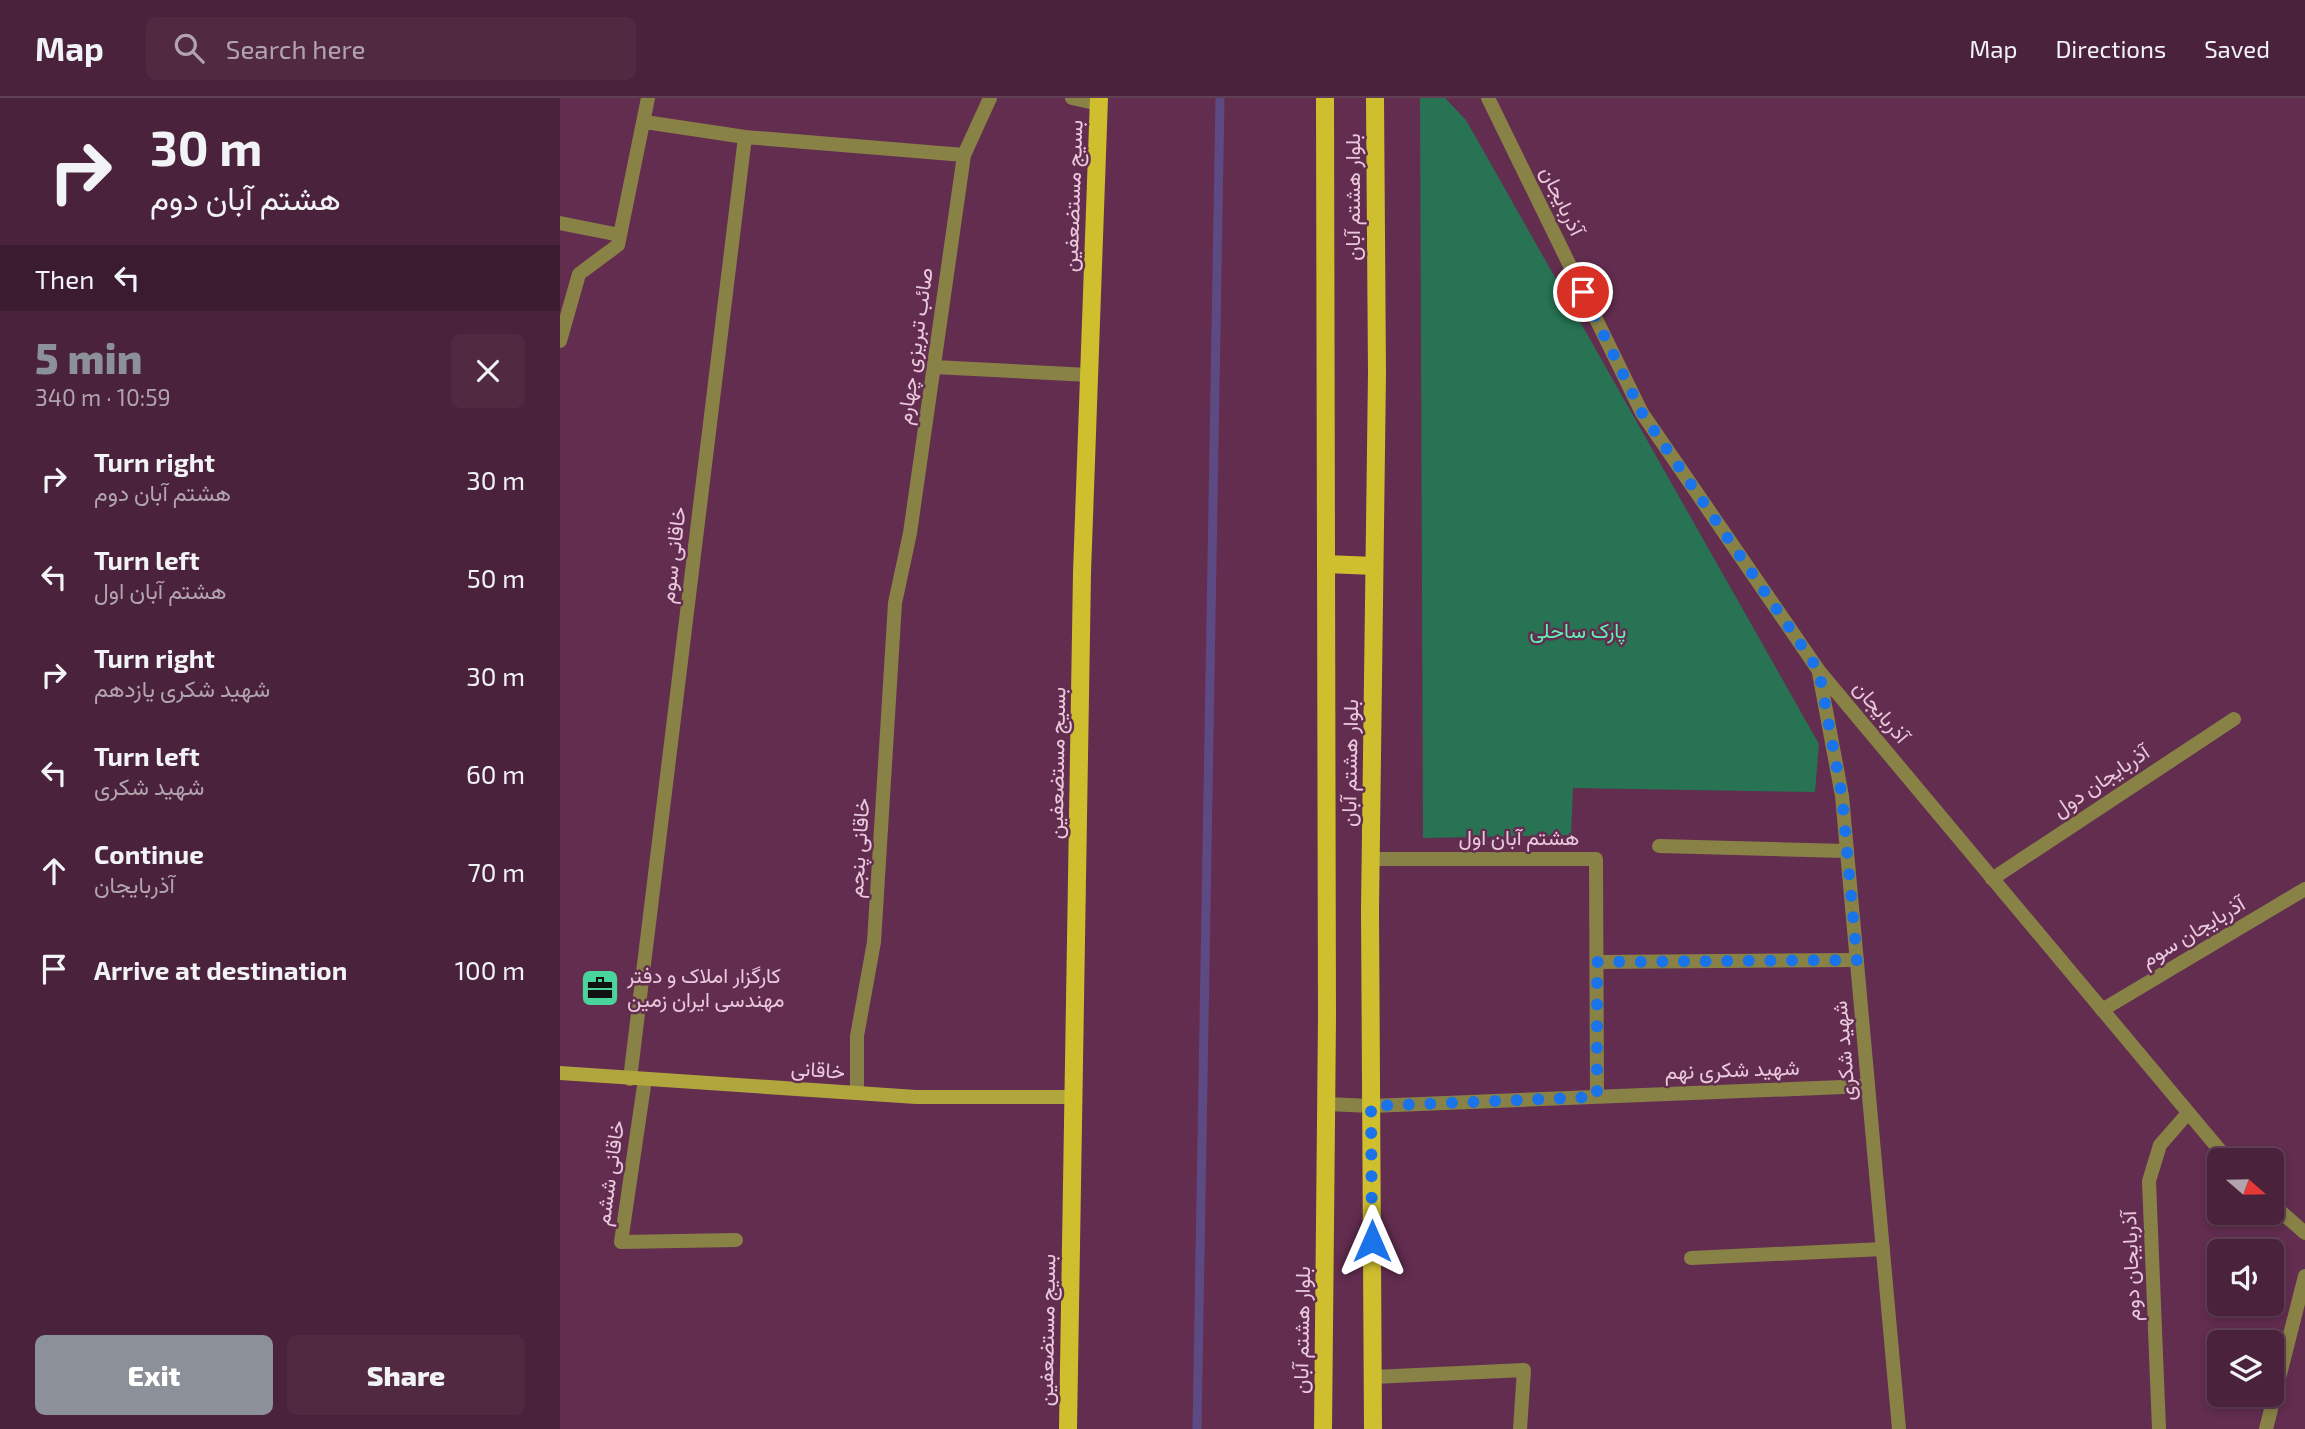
<!DOCTYPE html>
<html lang="en">
<head>
<meta charset="utf-8">
<style>
	body { margin:0; font-family:"Exo 2",Vazirmatn,sans-serif; background:#512a42; color:#f1f3f6; height:100vh; display:flex; flex-direction:column; font-size:26px; white-space:nowrap }
	* { box-sizing:border-box; margin:0 }
	p { font-size:23px; color:#b2a4af }
	.icon { flex:none; width:38px; height:38px; fill:none; stroke:currentColor; stroke-width:2; stroke-linecap:round; stroke-linejoin:round }
	.map { position:relative; flex:1; overflow:hidden }
	.panel { display:flex; flex-direction:column; background:#4a223b; width:560px }
	.panel>* { flex:none }
	.banner { background:#4a223b; color:#f1f3f6; overflow:hidden }
	.needle { width:46px; rotate:110deg }
	.fabs { position:absolute; left:1647px; top:1050px; display:grid; gap:14px }
	.fabs a { display:grid; place-items:center; width:77px; height:77px; border-radius:10px; background:#4a223b; box-shadow:0 4px 10px #0003,0 0 0 2px #613f55; font-size:35px }
	.pin { position:absolute; display:grid; place-items:center; width:60px; height:60px; color:#fff; margin:-30px; border:4px solid #fff; border-radius:50%; box-shadow:0 2px 7px #0007 }
	.me { position:absolute; width:77px; margin:-38px; rotate:0deg; stroke-linejoin:round; filter:drop-shadow(0 0 5px #0008) }
	.turn { display:flex; align-items:center; gap:24px; height:147px; padding:0 35px; font-size:32px }
	.turn .icon { width:91px; height:91px; stroke-width:2.5 }
	.turn b { display:block; font-size:49px; line-height:60px }
	.then { display:flex; align-items:center; height:66px; padding:0 35px; background:#0003; gap:14px; font-size:26px }
	.round { display:grid; place-items:center; flex:none; width:74px; height:74px; border-radius:10px; background:#512a42 }
	.overview { display:flex; align-items:center; justify-content:space-between; height:119px; padding:0 35px }
	h1 { font-size:42px; font-weight:800; line-height:52px; color:#8c9099 }
	.action { display:flex; gap:14px; margin-top:auto; padding:14px 35px }
	.action a { flex:1; height:80px; border-radius:10px; background:#8c9099; color:#fff; font-size:28px; font-weight:800; line-height:80px; text-align:center }
	.action a+a { background:#512a42; color:#f1f3f6 }
	ul { padding:0; list-style:none }
	li { display:flex; align-items:center; gap:21px; height:98px; padding:0 35px }
	li div { flex:1 }
	li b { display:block; font-size:26px }
	li em { font-style:normal }
	header { display:flex; align-items:center; gap:42px; box-sizing:border-box; height:98px; padding:0 35px; background:#4a223b; border-bottom:2px solid #613f55 }
	header strong { font-size:33px }
	nav { display:flex; gap:38px; margin-inline-start:auto; font-size:24px }
	.search { width:490px; height:63px; background:#512a42; display:flex; align-items:center; gap:18px; box-sizing:border-box; padding:0 24px; border-radius:10px; color:#b2a4af; font-size:26px }
	main { display:flex; flex:1; min-height:0 }
	.map>svg:first-child { display:block }
</style>
</head>
<body>
<header>
<strong>Map</strong>
<div class="search"><svg class="icon" aria-label="search" viewBox="0 0 24 24"><circle cx="10" cy="10" r="6"/><path d="M15 15l6 6"/></svg>Search here</div>
<nav><a>Map</a><a>Directions</a><a>Saved</a></nav>
</header>
<main>
<section class="panel">
<div class="banner">
<div class="turn"><svg class="icon" aria-label="right" viewBox="0 0 24 24"><path d="M7 20v-9h11M14 6l5 5-5 5"/></svg><div><b>30 m</b>هشتم آبان دوم</div></div>
<div class="then">Then<svg class="icon" aria-label="left" viewBox="0 0 24 24"><path d="M17 20v-9H6M10 6l-5 5 5 5"/></svg></div>
</div>
<div class="overview"><div><h1>5 min</h1><p>340 m · 10:59</p></div><a class="round"><svg class="icon" aria-label="close" viewBox="0 0 24 24"><path d="M6 6l12 12M18 6L6 18"/></svg></a></div>
<ul>
<li><svg class="icon" aria-label="right" viewBox="0 0 24 24"><path d="M7 20v-9h11M14 6l5 5-5 5"/></svg><div><b>Turn right</b><p>هشتم آبان دوم</p></div><em>30 m</em></li>
<li><svg class="icon" aria-label="left" viewBox="0 0 24 24"><path d="M17 20v-9H6M10 6l-5 5 5 5"/></svg><div><b>Turn left</b><p>هشتم آبان اول</p></div><em>50 m</em></li>
<li><svg class="icon" aria-label="right" viewBox="0 0 24 24"><path d="M7 20v-9h11M14 6l5 5-5 5"/></svg><div><b>Turn right</b><p>شهید شکری یازدهم</p></div><em>30 m</em></li>
<li><svg class="icon" aria-label="left" viewBox="0 0 24 24"><path d="M17 20v-9H6M10 6l-5 5 5 5"/></svg><div><b>Turn left</b><p>شهید شکری</p></div><em>60 m</em></li>
<li><svg class="icon" aria-label="ahead" viewBox="0 0 24 24"><path d="M12 20V5M6 11l6-6 6 6"/></svg><div><b>Continue</b><p>آذربایجان</p></div><em>70 m</em></li>
<li><svg class="icon" aria-label="arrive" viewBox="0 0 24 24"><path d="M6 21V4h12l-3 4 3 4H6"/></svg><div><b>Arrive at destination</b></div><em>100 m</em></li>
</ul>
<div class="action"><a>Exit</a><a>Share</a></div>
</section>
<div class="map">
<svg width="1745" height="1331" viewBox="0 0 1745 1331">
	<rect width="100%" height="100%" fill="#622d4f"/>
	<path fill="#277354" d="M860,0h25l21,22 353,624 -4,48 -242,-4 -2,47 -148,3z"/>
	<g fill="none" stroke-linecap="round" stroke-linejoin="round">
		<path stroke="#5e4a83" stroke-width="9" d="M637,1331l23,-1331"/>
		<path stroke="#898246" stroke-width="14" d="M512,0l27,6
			M185,39l219,18
			M0,125l60,12
			M0,243l19,-67 39,-29 30,-147
			M374,269l155,8
			M1099,748l188,5
			M811,761h225l1,238
			M1432,781l242,-160
			M1037,864l260,-2
			M1542,912l203,-121
			M70,981l115,-942 -100,-15
			M85,981l-24,163 115,-2
			M297,995v-57l17,-94 21,-339 15,-70 54,-378 26,-57
			M767,1006l44,2 497,-20
			M1131,1160l192,-9
			M813,1279l151,-7 -4,59
			M1599,1331l-10,-248 11,-36 28,-32
			M1706,1331l39,-153"/>
		<path stroke="#898246" stroke-width="14" d="M928,0l154,315 177,258 409,489
			M1259,575l23,123 57,633
			M1712,1106l33,29"/>
		<path stroke="#b1a53e" stroke-width="14" d="M0,975l356,24h158"/>
		<path stroke="#cfbf2f" stroke-width="18" d="M766,466l48,2
			M508,1331l14,-856 17,-475
			M763,1331l4,-411 -2,-920
			M813,1331l-3,-520 7,-536 -2,-275"/>
	</g>
	<g fill="none" stroke-linecap="round" stroke-linejoin="round">
		<path stroke="#1a73e8" stroke-width="12" stroke-dasharray="0 21.6" d="M812,1143l-1,-135 226,-9v-135l260,-2 -15,-164 -23,-125 -177,-258 -59,-121"/>
	</g>
	<defs>
		<g id="office-square" transform="scale(2.0125)"><rect x="-9" y="-9" width="18" height="18" rx="4" fill="#49d49c" stroke="#622d4f"/><path d="M-6-3h4V-5.5h4V-3h4V5H-6ZM-1-4.5V-3h2v-1.5ZM-6 0V1H6V0Z" fill="#111"/></g>
	</defs>
	<g fill-rule="evenodd">
		<use href="#office-square" x="40" y="890"/>
	</g>
	<g text-anchor="middle" stroke-width="5" stroke-linejoin="round" paint-order="stroke">
		<g font-size="21" fill="#eac9dc" stroke="#622d4f">
			<text transform="translate(513 98) rotate(-88)" y="7">بسیج مستضعفین</text>
			<text transform="translate(793 99) rotate(-90)" y="7">بلوار هشتم آبان</text>
			<text transform="translate(1002 103) rotate(64)" y="7">آذربایجان</text>
			<text transform="translate(355 248) rotate(-82)" y="7">صائب تبریزی چهارم</text>
			<text transform="translate(113 457) rotate(-83)" y="7">خاقانی سوم</text>
			<text transform="translate(1321 614) rotate(50)" y="7">آذربایجان</text>
			<text transform="translate(497 665) rotate(-89)" y="7">بسیج مستضعفین</text>
			<text transform="translate(790 665) rotate(-89)" y="7">بلوار هشتم آبان</text>
			<text transform="translate(1541 683) rotate(-34)" y="7">آذربایجان دول</text>
			<text x="959" y="747">هشتم آبان اول</text>
			<text transform="translate(299 750) rotate(-86)" y="7">خاقانی پنجم</text>
			<text transform="translate(1633 834) rotate(-31)" y="7">آذربایجان سوم</text>
			<text transform="translate(1284 953) rotate(-95)" y="7">شهید شکری</text>
			<text transform="translate(258 972) rotate(4)" y="7">خاقانی</text>
			<text transform="translate(1172 972) rotate(-2)" y="7">شهید شکری نهم</text>
			<text transform="translate(50 1075) rotate(-82)" y="7">خاقانی ششم</text>
			<text transform="translate(1571 1168) rotate(-92)" y="7">آذربایجان دوم</text>
			<text transform="translate(487 1232) rotate(-89)" y="7">بسیج مستضعفین</text>
			<text transform="translate(742 1232) rotate(-89)" y="7">بلوار هشتم آبان</text>
		</g>
		<g font-size="21" fill="#61f1b5" stroke="#622d4f">
			<text x="1018" y="540">پارک ساحلی</text>
		</g>
		<g font-size="21" fill="#eac9dc" stroke="#622d4f" text-anchor="start">
			<text x="67" y="885">کارگزار املاک و دفتر<tspan x="67" dy="24">مهندسی ایران زمین</tspan></text>
		</g>
	</g>
</svg>
<div class="fabs">
<a><svg class="needle" viewBox="-14 -14 28 28"><path d="M0-13l5 13h-10z" fill="#e53935"/><path d="M0 13l5-13h-10z" fill="#b2a4af"/></svg></a>
<a><svg class="icon" aria-label="sound" viewBox="0 0 24 24"><path d="M4 9h4l5-4v14l-5-4H4zM17 9q2 3 0 6"/></svg></a>
<a><svg class="icon" aria-label="layers" viewBox="0 0 24 24"><path d="M12 4l9 5-9 5-9-5zM3 14l9 5 9-5"/></svg></a>
</div>
<div class="pin" style="left:1023px;top:194px;background:#d93025"><svg class="icon" aria-label="arrive" viewBox="0 0 24 24"><path d="M6 21V4h12l-3 4 3 4H6"/></svg></div>
<svg class="me" style="left:812px;top:1143px" viewBox="-20 -20 40 40"><path d="M0-17L14 15 0 8-14 15z" fill="#1a73e8" stroke="#fff" stroke-width="4"/></svg>
</div>
</main>
</body>
</html>
